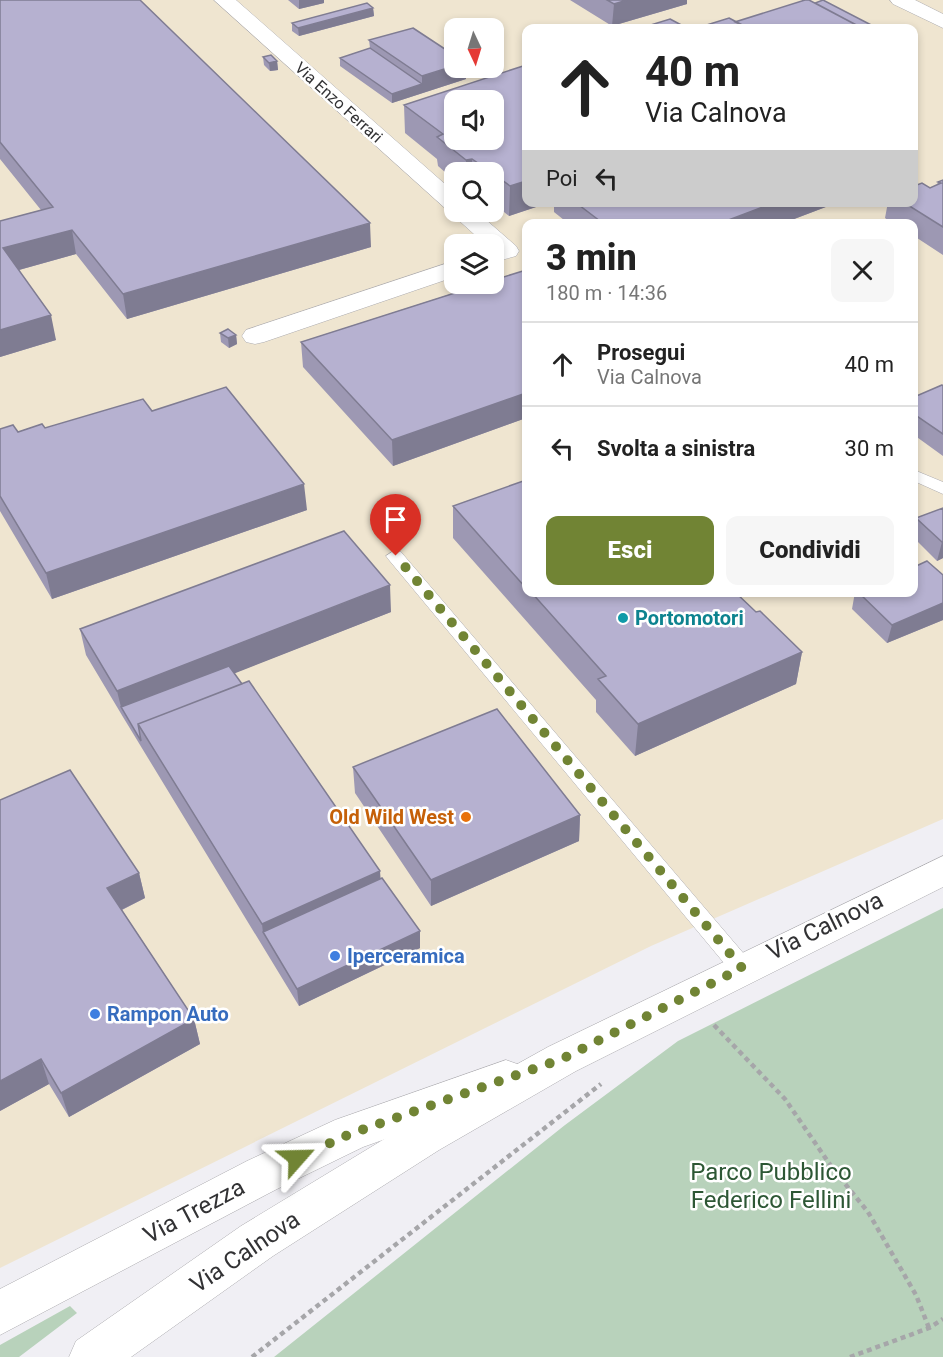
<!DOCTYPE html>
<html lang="it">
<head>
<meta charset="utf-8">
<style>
	body { margin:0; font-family:Roboto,sans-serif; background:#f6f6f6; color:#222; height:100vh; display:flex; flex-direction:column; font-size:22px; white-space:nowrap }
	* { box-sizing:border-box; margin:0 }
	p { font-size:20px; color:#767676 }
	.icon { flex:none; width:33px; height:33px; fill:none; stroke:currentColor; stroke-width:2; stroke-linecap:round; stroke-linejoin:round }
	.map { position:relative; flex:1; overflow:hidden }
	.sheet { position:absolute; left:522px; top:219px; width:396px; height:378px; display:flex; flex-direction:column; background:#fff; border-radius:12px; box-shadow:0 3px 9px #0003 }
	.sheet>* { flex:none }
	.banner { position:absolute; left:522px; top:24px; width:396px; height:183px; border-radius:12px; box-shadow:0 3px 9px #0003; background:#fff; color:#222; overflow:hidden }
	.needle { width:39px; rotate:176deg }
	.controls { position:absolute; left:444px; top:18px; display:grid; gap:12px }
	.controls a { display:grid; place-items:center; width:60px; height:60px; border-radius:12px; background:#fff; box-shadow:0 3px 9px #0003; font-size:30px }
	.pin { position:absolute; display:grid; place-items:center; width:51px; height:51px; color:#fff; margin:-62px -26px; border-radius:50% 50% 50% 0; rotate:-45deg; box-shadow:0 0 6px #0007 }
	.pin .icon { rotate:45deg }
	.me { position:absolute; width:66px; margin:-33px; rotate:65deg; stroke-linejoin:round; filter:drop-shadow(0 0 4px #0008) }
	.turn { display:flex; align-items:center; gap:21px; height:126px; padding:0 24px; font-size:27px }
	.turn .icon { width:78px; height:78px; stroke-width:2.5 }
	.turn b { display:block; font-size:42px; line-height:51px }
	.then { display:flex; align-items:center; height:57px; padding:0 24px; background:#0003; gap:12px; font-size:22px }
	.round { display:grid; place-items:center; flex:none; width:63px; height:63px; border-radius:12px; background:#f6f6f6 }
	.summary { display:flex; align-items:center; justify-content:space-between; height:102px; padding:0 24px }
	h1 { font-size:36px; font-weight:800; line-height:45px }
	.primary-button { display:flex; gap:12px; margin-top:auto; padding:12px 24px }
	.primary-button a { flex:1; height:69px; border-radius:12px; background:#718434; color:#fff; font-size:24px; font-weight:800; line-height:69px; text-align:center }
	.primary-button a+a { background:#f6f6f6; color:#222 }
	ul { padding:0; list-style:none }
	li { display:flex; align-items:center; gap:18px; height:84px; padding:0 24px; border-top:2px solid #e0e0e0 }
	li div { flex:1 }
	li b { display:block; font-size:22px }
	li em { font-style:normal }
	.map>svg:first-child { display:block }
</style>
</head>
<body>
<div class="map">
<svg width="943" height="1357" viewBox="0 0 943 1357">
	<rect width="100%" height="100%" fill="#f0eff4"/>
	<path fill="#efe5d0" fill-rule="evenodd" d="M0,0h943v819l-292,127 -651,322zM454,28h40v40h-40zM526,28h388v174h-388zM454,100h40v40h-40zM454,172h40v40h-40zM526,224h388v368h-388zM454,244h40v40h-40z"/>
	<path fill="#b8d2bb" d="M943,908v449h-669l291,-232 113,-84z
		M70,1306l7,7 -58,44h-19v-12z"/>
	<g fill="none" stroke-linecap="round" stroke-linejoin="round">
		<g stroke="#acabaf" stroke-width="1">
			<path id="lane" d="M914,470l29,12v12l-29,-13z
				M395,550l6,2 349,409 3,7 -3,7 -8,2 -8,-2 -345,-415 -3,-4z"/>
		</g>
		<g stroke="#acabaf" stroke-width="1">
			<path id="street" d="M214,0h22l218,192v20h23l39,34 3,5 -3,5 -22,6v-18h-9l-30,-27 -3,-6 -6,-2z
				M890,0h25l28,14v14l-50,-24z
				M454,261v16l-190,65 -9,2 -9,-2 -4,-6 4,-6z
				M506,1060l14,5 6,13 -6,13 -157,56 -86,42 -277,146v-46l247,-128 88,-41z"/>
		</g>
		<g stroke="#acabaf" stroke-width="1">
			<path id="secondary" d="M943,856v31l-367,184 -137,79 -166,106 -142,101h-62l7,-16 165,-115 168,-102 139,-77z"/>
		</g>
		<path stroke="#a6a6a9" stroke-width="4.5" stroke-dasharray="5 4" stroke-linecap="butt" d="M714,1025l71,74 48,70 35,43 48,83 13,33
			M252,1357l349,-273
			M850,1357l79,-29 14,-9"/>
		<use href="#lane" fill="#fff" fill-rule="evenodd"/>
		<use href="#street" fill="#fff" fill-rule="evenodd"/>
		<use href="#secondary" fill="#fff" fill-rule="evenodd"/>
	</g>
	<path fill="#9d98b3" d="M0,0l371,247 -244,72 -51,-65 -57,16 37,70 -56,17v-136l41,-11 -41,-51z
		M288,0h36v3l-25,6z
		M570,0h117v4l-75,22z
		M373,8l1,8 -75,20 -7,-5v-8z
		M369,40l85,28h12v11l-74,24 -52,-37v-8l30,-10z
		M263,57l14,4 1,9 -8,1 -6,-6z
		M526,65v137h25l-42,14 -15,-12v-32h-40v8l-16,-14 -1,-7 -32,-26 -1,-28z
		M943,180v75l-29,-19v-12h-21l-8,-6 3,-16h26l23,-17 1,-3z
		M554,202h278l-1,3 -50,19h-212l-15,-12z
		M526,270v148l-133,48 -90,-99 -2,-25z
		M220,333l16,2 1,9 -8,4 -8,-6z
		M943,386v70l-29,-21v-38z
		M152,411l155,99 -255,89 -52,-88v-82l18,3z
		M526,480v112h209l21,20 46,40 -6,32 -161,72 -39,-44v-12l-143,-162v-32z
		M943,508v50l-6,3 -23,-23v-11l2,-9z
		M943,575v45l-56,23 -35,-34 3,-17h59z
		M391,612l-157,61 147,206 39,69 -121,58 -176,-289 -37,-62 -6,-26z
		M353,767l227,48 -1,26 -148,65 -76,-113z
		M139,873l6,25 -23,12 72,109 6,25 -131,73 -20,-33 -49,27z"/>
	<path fill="#7f7c92" d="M299,0h25v3l-25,6z
		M627,0h60v4l-75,22 2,-22z
		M373,8l1,8 -75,20 -1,-8z
		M277,61l1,9 -8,1 -1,-8z
		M454,66v2h12v11l-74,24v-9l30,-10v-8z
		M472,159v13h-6v-12z
		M526,181v21h25l-42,14 1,-30z
		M776,202h56l-1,3 -50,19h-63z
		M370,223l1,24 -244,72 -4,-25z
		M72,230l4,24 -68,19 -5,-25z
		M51,315l5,25 -56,17v-27z
		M236,335l1,9 -8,4 -1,-10z
		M526,393v25l-133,48 -1,-26z
		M304,484l3,26 -255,89 -6,-26z
		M942,542h1v16l-6,3z
		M390,585l1,27 -265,104 -5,-9 -4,-16z
		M943,603v17l-56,23 5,-18z
		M802,652l-6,32 -161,72 3,-32z
		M580,815l-1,26 -148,65v-26z
		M380,871l2,26 -119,36 -1,-9z
		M139,873l6,25 -32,16 -6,-26z
		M420,931v17l-121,58 -2,-17z
		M194,1019l6,25 -131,73 -8,-24z
		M41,1059l8,25 -49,27v-30z"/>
	<path fill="#b6b1d0" stroke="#7f7c92" stroke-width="1.5" fill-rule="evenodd" d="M0,0h140l230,223 -247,71 -51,-64 -69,18 48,67 -51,15v-109l53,-14 -53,-65z
		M607,0h20l-13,4z
		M805,0h4l53,28h-114l-13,-6z
		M823,0l54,28h-15l-47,-25z
		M367,3l6,5 -75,20 -6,-5z
		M729,18l19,10h-51z
		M670,19l17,9h-46z
		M413,28l41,27v11l-32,10 -53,-36z
		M370,48l52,36 -30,10 -52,-36z
		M271,55l6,6 -8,2 -6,-6z
		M526,65v116l-16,5 -16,-12v-2h-3l-19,-13 -6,1 -29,-23 6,-3 -39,-29zM454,100h40v40h-40z
		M943,180v47l-40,-25h11v-16l8,-3 8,5 11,-5 -3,-1z
		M575,202h201l-58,22h-114z
		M526,270v123l-134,47 -91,-98 182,-58h11v-4z
		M228,329l8,6 -8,3 -8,-5z
		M942,385l1,1v48l-29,-20v-17z
		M226,387l78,97 -258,89 -46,-77v-67l13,-4 5,7 24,-8 3,4 98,-29 9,12z
		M526,480v108l-73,-82z
		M943,508v34h-1l-26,-24z
		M344,531l46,54 -273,106 -37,-62z
		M927,561l16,14v28l-51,22 -34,-33h56v-25z
		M531,592h204l21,20 4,-1 42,41 -164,72 -40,-45 8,-3z
		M229,666l13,18 -104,40 3,17 -20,-34z
		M249,681l131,190 -118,53 -124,-200z
		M497,709l83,106 -149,65 -78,-113z
		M70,770l69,103 -32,15 87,131 -133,74 -20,-34 -41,22v-281z
		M382,878l38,53 -123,58 -34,-57z"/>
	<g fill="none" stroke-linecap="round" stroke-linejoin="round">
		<path stroke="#718434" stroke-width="10" stroke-dasharray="0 18" d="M297,1158l53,-24 212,-75 180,-91 -346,-412"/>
	</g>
	<circle fill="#0f9aa8" stroke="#fff" stroke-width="2" cx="623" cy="618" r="6"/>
	<circle fill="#e8710a" stroke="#fff" stroke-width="2" cx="466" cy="817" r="6"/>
	<g fill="#3f7fe0" stroke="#fff" stroke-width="2">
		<circle cx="335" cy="956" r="6"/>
		<circle cx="95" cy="1014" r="6"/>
	</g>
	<g text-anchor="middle" stroke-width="5" stroke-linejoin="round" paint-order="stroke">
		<g font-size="16" fill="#323234" stroke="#fff">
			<text transform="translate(339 102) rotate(42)" y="6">Via Enzo Ferrari</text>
		</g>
		<g font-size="20" font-weight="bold" fill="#0d838f" stroke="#fff" text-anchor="start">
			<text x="635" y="625">Portomotori</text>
		</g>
		<g font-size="20" font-weight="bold" fill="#c56008" stroke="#fff" text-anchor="end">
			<text x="454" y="824">Old Wild West</text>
		</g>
		<g font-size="20" font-weight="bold" fill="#366cbe" stroke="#fff" text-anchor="start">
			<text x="347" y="963">Iperceramica</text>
			<text x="107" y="1021">Rampon Auto</text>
		</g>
		<g font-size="24" fill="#323234" stroke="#fff">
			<text transform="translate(825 926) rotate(-26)" y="8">Via Calnova</text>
			<text transform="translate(194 1211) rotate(-28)" y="8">Via Trezza</text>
			<text transform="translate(245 1252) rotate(-34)" y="8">Via Calnova</text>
		</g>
		<g font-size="24" fill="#2d5735" stroke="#fff">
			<text x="771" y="1180">Parco Pubblico<tspan x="771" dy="28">Federico Fellini</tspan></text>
		</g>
	</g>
</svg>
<div class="controls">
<a><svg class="needle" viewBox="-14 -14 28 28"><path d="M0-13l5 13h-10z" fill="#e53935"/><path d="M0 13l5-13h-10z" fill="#767676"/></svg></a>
<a><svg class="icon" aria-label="sound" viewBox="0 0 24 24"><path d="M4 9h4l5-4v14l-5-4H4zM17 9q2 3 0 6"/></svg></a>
<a><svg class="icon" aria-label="search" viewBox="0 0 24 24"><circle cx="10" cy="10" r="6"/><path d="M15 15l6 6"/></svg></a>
<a><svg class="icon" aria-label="layers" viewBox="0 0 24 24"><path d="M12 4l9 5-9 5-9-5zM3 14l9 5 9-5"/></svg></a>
</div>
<div class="pin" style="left:396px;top:556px;background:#d93025"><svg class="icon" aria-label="arrive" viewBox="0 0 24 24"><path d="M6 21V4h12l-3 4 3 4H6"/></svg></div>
<svg class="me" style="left:297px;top:1158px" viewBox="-20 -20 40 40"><path d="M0-17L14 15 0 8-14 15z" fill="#718434" stroke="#fff" stroke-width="4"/></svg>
<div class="banner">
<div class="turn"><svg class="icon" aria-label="ahead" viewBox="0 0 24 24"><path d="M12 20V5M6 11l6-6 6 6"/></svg><div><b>40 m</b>Via Calnova</div></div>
<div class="then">Poi<svg class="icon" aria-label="left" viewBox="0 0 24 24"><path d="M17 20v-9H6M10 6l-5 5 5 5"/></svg></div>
</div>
<section class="sheet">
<div class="summary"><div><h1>3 min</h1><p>180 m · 14:36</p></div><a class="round"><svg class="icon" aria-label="close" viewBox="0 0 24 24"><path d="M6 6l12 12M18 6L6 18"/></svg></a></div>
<ul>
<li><svg class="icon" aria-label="ahead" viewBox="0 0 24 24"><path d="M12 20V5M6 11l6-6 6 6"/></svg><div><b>Prosegui</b><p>Via Calnova</p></div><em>40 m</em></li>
<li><svg class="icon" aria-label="left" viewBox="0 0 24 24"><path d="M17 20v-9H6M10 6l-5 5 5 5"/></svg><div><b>Svolta a sinistra</b></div><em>30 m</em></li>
</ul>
<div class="primary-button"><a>Esci</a><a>Condividi</a></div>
</section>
</div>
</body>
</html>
